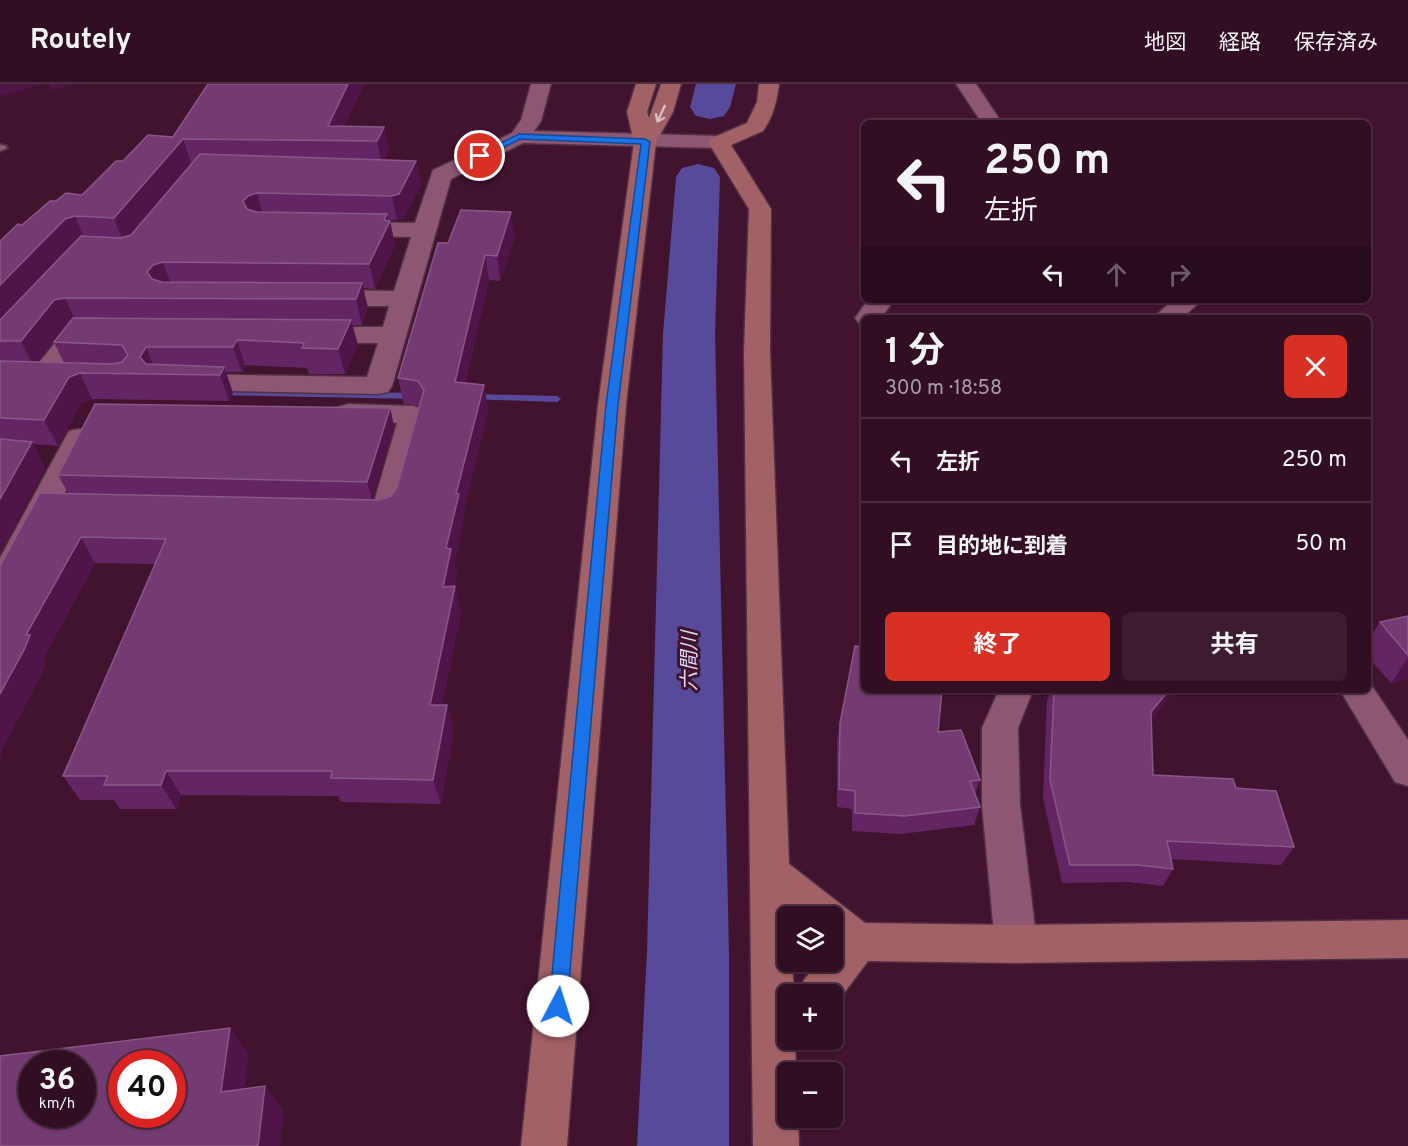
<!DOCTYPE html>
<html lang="ja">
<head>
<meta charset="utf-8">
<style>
	body { margin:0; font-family:Overpass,"Noto Sans JP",sans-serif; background:#3d1c30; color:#f1f3f6; height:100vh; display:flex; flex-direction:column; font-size:22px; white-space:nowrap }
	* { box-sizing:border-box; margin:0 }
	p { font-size:20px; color:#a89ca6 }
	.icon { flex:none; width:33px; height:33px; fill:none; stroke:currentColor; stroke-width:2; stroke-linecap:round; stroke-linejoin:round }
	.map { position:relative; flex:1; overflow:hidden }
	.details { position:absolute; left:861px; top:231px; width:510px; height:378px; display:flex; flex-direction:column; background:#320e23; border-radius:9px; box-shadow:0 2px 4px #0004,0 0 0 2px #4d2e41 }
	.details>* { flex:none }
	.hud { position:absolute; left:861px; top:36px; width:510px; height:183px; border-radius:9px; box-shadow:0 2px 4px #0004,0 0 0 2px #4d2e41; background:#320e23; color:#f1f3f6; overflow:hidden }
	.tools { position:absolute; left:777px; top:822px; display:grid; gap:12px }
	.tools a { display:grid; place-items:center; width:66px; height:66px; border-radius:9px; background:#320e23; box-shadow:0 2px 4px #0004,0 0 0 2px #4d2e41; font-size:30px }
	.speed { position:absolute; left:18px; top:966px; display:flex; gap:12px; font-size:30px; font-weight:700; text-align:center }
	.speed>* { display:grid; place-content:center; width:78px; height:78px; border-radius:50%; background:#320e23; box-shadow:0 2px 4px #0004,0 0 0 2px #4d2e41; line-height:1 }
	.speed small { font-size:15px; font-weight:400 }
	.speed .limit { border:9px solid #d22; background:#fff; color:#111 }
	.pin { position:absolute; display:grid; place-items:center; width:51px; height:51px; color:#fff; margin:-26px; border:3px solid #fff; border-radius:50%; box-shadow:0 2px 6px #0007 }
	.me { position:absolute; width:66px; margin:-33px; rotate:5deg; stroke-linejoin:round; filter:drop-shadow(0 0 4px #0008) }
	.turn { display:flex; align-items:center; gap:21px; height:126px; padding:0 24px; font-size:27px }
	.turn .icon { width:78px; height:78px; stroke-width:2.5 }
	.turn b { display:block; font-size:42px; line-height:51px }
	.lanes { display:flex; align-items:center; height:57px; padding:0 24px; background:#0003; justify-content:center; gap:30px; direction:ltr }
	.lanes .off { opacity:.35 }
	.round { display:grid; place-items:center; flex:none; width:63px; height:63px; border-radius:9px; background:#3d1c30 }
	.overview { display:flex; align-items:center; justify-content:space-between; height:102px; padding:0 24px }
	h1 { font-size:36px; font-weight:700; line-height:45px }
	.cta { display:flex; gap:12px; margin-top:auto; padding:12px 24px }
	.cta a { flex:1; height:69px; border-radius:9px; background:#d93025; color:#fff; font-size:24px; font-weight:700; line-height:69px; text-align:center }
	.cta a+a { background:#3d1c30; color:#f1f3f6 }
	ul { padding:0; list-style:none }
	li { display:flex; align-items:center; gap:18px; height:84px; padding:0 24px; border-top:2px solid #4d2e41 }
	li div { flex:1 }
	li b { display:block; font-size:22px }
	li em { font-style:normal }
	header { display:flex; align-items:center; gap:36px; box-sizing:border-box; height:84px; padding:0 30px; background:#320e23; border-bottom:2px solid #4d2e41 }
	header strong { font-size:28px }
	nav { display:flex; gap:33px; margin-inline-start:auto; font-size:21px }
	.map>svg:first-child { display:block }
</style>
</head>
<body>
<header>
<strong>Routely</strong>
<nav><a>地図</a><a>経路</a><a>保存済み</a></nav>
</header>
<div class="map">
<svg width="1408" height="1062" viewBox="0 0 1408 1062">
	<rect width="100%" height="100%" fill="#42132f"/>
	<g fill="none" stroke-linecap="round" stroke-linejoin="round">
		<path fill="#574a9b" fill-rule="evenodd" d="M218,306l198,3 4,3 -4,3 -201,-4v-4z
			M473,310l84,2 4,3 -4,3 -87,-3v-4z
			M664,314l25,1 4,3 -4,3 -28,-2v-4z"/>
		<path fill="#574a9b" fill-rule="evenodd" d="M696,0h40l-6,23 -6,9 -14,3 -14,-3 -6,-9z
			M698,80l16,4 6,9 -5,157 14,618v194h-92l10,-194 16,-618 13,-157 6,-9z"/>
		<g stroke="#513043" stroke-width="4">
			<path id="lane" d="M0,61l6,1 1,2 -7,3z"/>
		</g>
		<g stroke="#513043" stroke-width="3">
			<path id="street" d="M531,0h20l-10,37 -7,10 185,5 7,2 4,4 -4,4 -7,2 -196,-5 -72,36 -59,207 -4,6 -10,2 -193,-4 -10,-2 -4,-6 4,-6 10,-2 182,3 11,-34h-68l-9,-2 -4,-6 4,-6 9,-2h73l6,-21h-68l-9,-3 -4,-5 4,-5 9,-3 73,1 17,-54 -64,-1 -8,-2 -4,-5 4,-5 8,-2 68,1 18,-53 79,-37 9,-13z
				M956,0h20l26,39h-20z
				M868,216h26l-13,18h-17v7l-5,-2 -4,-5z
				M1173,216h29l-20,18h-29z
				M77,241l26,2 4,6 -4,6 -19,2 -32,42 -10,2 -10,-2 -4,-6 4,-6 36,-44z
				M348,320l65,2 10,3 4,6 -26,98 -4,7c-16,5 -34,4 -50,-1l-4,-7 4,-7 27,-3 23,-79 -59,-4 -4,-6 4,-6z
				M79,345l10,2 4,7 -82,158 -11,4v-42l65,-120 4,-7z
				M1368,596l40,60v46l-13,-4 -55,-92h28z
				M999,606h34l-15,38 2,77 17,139 -6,14 -15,5 -15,-5 -6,-14 -13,-139v-77z"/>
		</g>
		<g stroke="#513043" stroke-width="3">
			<path id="secondary" d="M636,0h20l-9,28 2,6 12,-34h20l-8,28 -17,30 -30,263 -59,741h-46l77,-741 36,-263 -7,-30z
				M759,0h20c-2,17 -6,33 -16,47l-32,14 40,64 -1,142 19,513 76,59 151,2 392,-5v38l-392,5 -148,-2 -36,48v-15h-34l6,-14 14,-18h14v-46h-37l-4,-3v3h-3v46h4l2,32h-6v46h7l1,32h-8v46h10l1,28h-46l-9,-795 5,-142 -41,-67 4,-4 35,-15 10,-21z"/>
		</g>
		<use href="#lane" fill="#8d5773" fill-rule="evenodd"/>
		<use href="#street" fill="#8d5773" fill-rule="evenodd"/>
		<use href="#secondary" fill="#a26166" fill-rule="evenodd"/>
	</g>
	<path fill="#632563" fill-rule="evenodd" d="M364,0l-20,42 40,1 5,24 -5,9 32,1 5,24 -17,33 -7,2h-9l2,1 5,24 -20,44 -12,-1 5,20 -6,17h-10l6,20 -13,29h-36l-2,-6 -62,-3 -3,7h-16l7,21 -4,8 -137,-2 -11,4 -23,43 -25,-2 12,24 -45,85v-312l56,-40 26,-6 41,-34 50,-24zM191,79h2l-62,72zM68,241l-14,17 10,21 -26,-1 28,-36z
		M515,152l-15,45 -11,-1 -24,103 23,27 -25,103 1,6 -10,44 3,11 -3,12 7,26 -19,93 12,25 -13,74 -100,-2 -3,-6 -157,-1 -5,14h-56l-6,-9h-34l-17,-24 92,-212 -60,-1 -51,94 2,4 -4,12 -42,80 68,-260 -10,-18 332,-67 4,18 -22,73 7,1 12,-4 6,-8 22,-82 -15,-2 -6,-26 50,-135z
		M864,308v22h-4z
		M1408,532v63l-17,4 -23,-26v-16l12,-19z
		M1051,606h124l-24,30 2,55 83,13 58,59 -13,18 -110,-6 2,10 -10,17 -35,-4 -66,1 -19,-85 4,-97z
		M840,639l98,9 42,48 -5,14 5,13 -6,18 -73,9 -49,-3v-22l-15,-2v-66z"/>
	<path fill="#4f1548" d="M0,0h44l-44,12z
		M49,0h24l-21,6z
		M348,0h16l-27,57 -9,-15z
		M384,43l5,24 -7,14 -5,-24z
		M183,55l8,24 -67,80 -10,-25z
		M416,77l5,24 -17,33 -7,2 -5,-24z
		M257,109l7,25 -14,8 -7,-25 5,-5z
		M511,128l4,24 -15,45 -3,-25z
		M387,130l2,9 1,-2 5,24 -20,44 -6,-25 15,-44z
		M75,132l10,25 -85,83v-39l65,-66z
		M485,171l4,25 -30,127 -4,-25z
		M163,178l9,25 -10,3 -15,-18 6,-7z
		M362,199l6,25 -6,17 -6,-26z
		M65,214l12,25 -11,3 -32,41 -13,-26 33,-41z
		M351,236l7,25 -13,29 -7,-25z
		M237,256l8,25 -3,7 -9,-25z
		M146,263l11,26 -1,1 -16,-17z
		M224,283l9,26 -4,8 -9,-26z
		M80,289l12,26 -11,4 -23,43 -14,-26 25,-43z
		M484,301l4,25 -25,103 1,6 -10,44 3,11 -8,38 -6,-25 3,-39 10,-54z
		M390,324l4,18 -22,74 -5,-18z
		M32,358l13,26 -45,85v-54z
		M81,453l14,26 -51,94 2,4 -4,12 -42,80v-59l26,-59z
		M455,502l6,26 -24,118 -7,-25z
		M1408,574v21l-17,4z
		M1169,606h6l-32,41 8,-19z
		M447,621l7,25 -13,74 -8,-24z
		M0,669l3,3 -3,6z
		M166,687l15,24 -5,14 -15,-24z
		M230,944l19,27 -8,62 -20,-25z
		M265,1002l19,25 -4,35h-22z"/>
	<path fill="#743b73" stroke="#895787" stroke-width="1.5" fill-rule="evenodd" d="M208,0h140l-20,42 56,1 -7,14 -194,-2 -69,79 -39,-2 -10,3 -65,66v-44l18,-17 4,1 28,-24h6l10,-8 16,2 34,-34h7l25,-26 25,2z
		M200,70l216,7 -17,33 -7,2 -135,-3 -9,3 -5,5 4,8 10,3 130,2 -3,6 6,1 -21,43 -206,-2 -10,3 -6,7 5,7 10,3 200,1 -6,16 -291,-1 -11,2 -33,41h-21v-21l81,-84 40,2 10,-3z
		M461,126l50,2 -14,44 -12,-1 -30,127 29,3 -28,109h3l-13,54 5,1 -8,38 12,-1 -25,119h17l-14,75 -102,-2 1,-7h-166l-5,14h-57l4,-9h-45l103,-237 -85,-2 -55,98h4l-5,13 -25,46v-128l40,-73 339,7 12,-4 6,-8 27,-98 -6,-9 -20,-3 40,-135h10z
		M73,234l278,2 -13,29 -36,-1 2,-5 -67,-3 -4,7h-87l-6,10 6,7 78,3 -4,8 -140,-2 -11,4 -25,43 -44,-2v-57l112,3 10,-2 6,-7 -6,-10 -68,-3z
		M95,320l295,4 -23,74 -309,-7z
		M0,355l32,3 -32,57z
		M1408,532v39l-28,-33z
		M855,562l9,1v43h78l-4,42 23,-2 19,50 -10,1 10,26 -75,9 -50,-3v-22l-16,-2 1,-66z
		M1054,606h115l-18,22 2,63 80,4 3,9 40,3 18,56 -127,-6 6,28 -35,-4h-68l-20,-85z
		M230,944l-9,64 44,-6 -7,60h-258v-90zM32,980h50v50h-50zM122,980h50v50h-50z"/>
	<defs><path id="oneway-shaft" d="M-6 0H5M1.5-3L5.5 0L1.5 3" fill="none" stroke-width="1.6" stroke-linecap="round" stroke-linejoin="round" transform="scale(1.5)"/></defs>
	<use stroke="#dcbdc2" href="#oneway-shaft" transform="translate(661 30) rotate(115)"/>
	<path fill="#1a73e8" stroke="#114b97" stroke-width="1.5" d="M519,50l126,5 5,3 -32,263 -51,601 -3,6 -6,3 -6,-3 -3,-6 57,-601 35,-261 -121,-5 -37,19 -8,-2z"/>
	<g text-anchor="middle" stroke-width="6" stroke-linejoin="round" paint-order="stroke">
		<g font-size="20" font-style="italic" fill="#dbdaf1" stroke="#42132f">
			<text transform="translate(689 577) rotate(-90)" y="7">六間川</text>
		</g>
	</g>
</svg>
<div class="tools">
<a><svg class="icon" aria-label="layers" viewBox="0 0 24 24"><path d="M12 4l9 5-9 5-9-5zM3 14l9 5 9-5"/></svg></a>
<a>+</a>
<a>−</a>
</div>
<div class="speed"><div>36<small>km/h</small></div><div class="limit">40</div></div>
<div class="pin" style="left:480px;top:72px;background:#d93025"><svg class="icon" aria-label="arrive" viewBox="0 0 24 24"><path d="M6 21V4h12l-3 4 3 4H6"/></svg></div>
<svg class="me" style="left:558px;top:922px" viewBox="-20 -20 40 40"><circle r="19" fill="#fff"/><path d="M0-13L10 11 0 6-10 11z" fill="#1a73e8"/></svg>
<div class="hud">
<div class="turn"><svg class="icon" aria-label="left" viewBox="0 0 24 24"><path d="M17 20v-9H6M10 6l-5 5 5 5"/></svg><div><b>250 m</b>左折</div></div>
<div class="lanes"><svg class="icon" aria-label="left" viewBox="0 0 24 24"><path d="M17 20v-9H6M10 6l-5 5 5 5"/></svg><svg class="icon off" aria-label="ahead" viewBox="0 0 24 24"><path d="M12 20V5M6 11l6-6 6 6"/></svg><svg class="icon off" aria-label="right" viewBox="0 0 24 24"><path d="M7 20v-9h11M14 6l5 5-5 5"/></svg></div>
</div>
<section class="details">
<div class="overview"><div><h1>1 分</h1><p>300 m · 18:58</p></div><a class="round" style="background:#d93025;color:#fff"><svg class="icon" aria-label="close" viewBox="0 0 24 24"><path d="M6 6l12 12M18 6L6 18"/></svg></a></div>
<ul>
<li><svg class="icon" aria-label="left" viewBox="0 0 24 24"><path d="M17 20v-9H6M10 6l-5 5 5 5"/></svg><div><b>左折</b></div><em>250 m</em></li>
<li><svg class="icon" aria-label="arrive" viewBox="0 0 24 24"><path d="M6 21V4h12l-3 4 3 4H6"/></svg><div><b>目的地に到着</b></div><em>50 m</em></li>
</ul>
<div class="cta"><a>終了</a><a>共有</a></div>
</section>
</div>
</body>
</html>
